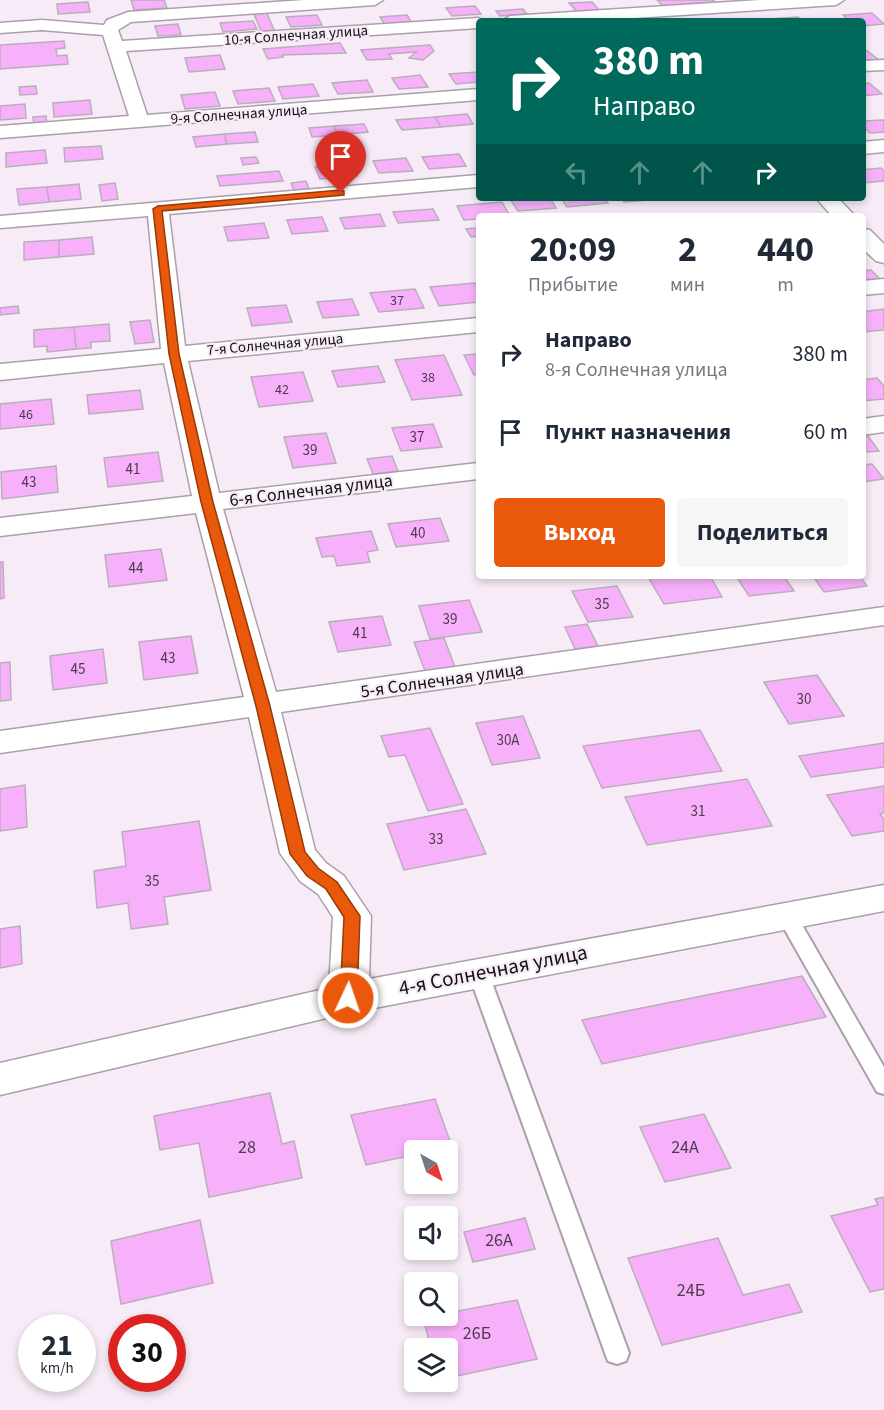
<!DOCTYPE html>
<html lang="ru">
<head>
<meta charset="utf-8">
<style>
	body { margin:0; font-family:"Source Sans 3",sans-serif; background:#f6f6f7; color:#1f2937; height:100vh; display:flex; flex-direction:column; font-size:22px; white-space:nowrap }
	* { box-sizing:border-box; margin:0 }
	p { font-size:20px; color:#747a83 }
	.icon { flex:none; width:33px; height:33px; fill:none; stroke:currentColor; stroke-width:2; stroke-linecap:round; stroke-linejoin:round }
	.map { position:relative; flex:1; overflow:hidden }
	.panel { position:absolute; left:476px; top:213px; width:390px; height:366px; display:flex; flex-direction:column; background:#fff; border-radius:6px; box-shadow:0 3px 9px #0003 }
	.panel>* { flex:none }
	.hud { position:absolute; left:476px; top:18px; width:390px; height:183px; border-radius:6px; box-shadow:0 3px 9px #0003; background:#00695c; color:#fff; overflow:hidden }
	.needle { width:39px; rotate:141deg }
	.buttons { position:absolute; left:404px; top:1140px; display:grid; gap:12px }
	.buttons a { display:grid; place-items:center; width:54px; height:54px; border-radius:6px; background:#fff; box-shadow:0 3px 9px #0003; font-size:30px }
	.speed { position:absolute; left:18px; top:1314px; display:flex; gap:12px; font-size:30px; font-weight:700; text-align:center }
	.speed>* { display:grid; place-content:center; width:78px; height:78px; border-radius:50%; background:#fff; box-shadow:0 3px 9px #0003; line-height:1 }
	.speed small { font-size:15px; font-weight:400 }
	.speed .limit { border:9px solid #d22; background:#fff; color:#111 }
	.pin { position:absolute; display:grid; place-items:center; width:51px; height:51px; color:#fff; margin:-62px -26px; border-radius:50% 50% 50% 0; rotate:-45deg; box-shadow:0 0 6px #0007 }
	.pin .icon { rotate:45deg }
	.me { position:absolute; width:66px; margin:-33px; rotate:3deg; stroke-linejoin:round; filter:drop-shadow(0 0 4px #0008) }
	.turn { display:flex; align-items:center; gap:21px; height:126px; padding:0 18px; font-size:27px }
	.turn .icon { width:78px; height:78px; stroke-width:2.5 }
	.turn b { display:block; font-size:42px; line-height:51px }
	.lanes { display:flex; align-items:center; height:57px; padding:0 18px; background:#0003; justify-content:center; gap:30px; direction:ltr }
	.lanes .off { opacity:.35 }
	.eta { display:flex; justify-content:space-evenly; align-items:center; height:102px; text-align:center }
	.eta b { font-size:36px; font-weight:700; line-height:42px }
	.button { display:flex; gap:12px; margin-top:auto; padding:12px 18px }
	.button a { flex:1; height:69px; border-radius:6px; background:#ea580c; color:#fff; font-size:24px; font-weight:700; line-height:69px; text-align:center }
	.button a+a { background:#f6f6f7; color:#1f2937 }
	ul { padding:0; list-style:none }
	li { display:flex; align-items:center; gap:18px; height:78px; padding:0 18px }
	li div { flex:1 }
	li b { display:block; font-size:22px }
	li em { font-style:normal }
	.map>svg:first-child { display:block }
</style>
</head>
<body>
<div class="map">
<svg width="884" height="1410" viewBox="0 0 884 1410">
	<rect width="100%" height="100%" fill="#f6ebf6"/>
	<path fill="#f7b1fb" stroke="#b9afb9" stroke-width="1.5" d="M131,0h33l3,8 -33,2z
		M657,0h56l7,6 -53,4z
		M88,2l2,10 -32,2 -1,-10z
		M592,2l8,9 -23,1 -8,-9z
		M475,6l6,8 -29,2 -6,-8z
		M523,9l4,5 -27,2 -4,-5z
		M266,11l9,21 -13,1 -9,-21z
		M872,13l12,11 -22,2v-5h-12l-7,-6z
		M317,15l5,10 -31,2 -5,-10z
		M407,15l5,8 -27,2 -5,-8z
		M798,17l5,4 -35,-2z
		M253,21l4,8 -34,3 -3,-9z
		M178,24l3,11 -23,1 -3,-10z
		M64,41l1,7 -9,1 1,7 10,-1 1,9 -68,5v-24z
		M340,43l6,10 -64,2 1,2 -15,2 -5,-10z
		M430,45l4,6 -11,9 -14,-2 7,-6 -27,2 3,5 -25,1 -6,-10z
		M862,47l17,13 -15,1z
		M220,55l5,14 -36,3 -4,-14z
		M478,72v10l-22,2 -7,-10z
		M420,75l8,12 -29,2 -7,-11z
		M367,80l6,12 -35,2 -6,-11z
		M869,83l13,11 -20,2v-12z
		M313,84l6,12 -36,3 -5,-12z
		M36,86l1,8 -17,1 -1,-8z
		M269,88l6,13 -37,3 -5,-13z
		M215,92l5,14 -35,3 -4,-14z
		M90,100l2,14 -38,3 -1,-14z
		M25,104l1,14 -26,2v-14z
		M467,114l6,10 -32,3 -6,-10z
		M46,116l1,8 -13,1 -1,-8z
		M435,117l6,10 -39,3 -6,-10z
		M884,120v12l-14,1 -8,-7v-5z
		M364,124l4,8 -30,3 -4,-9z
		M334,126l4,9 -26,2 -3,-9z
		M255,132l3,10 -31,2 -3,-10z
		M224,134l3,10 -31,3 -3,-10z
		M101,146l2,13 -38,3 -1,-14z
		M45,150l2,13 -41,4v-14z
		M459,154l7,12 -37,3 -7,-12z
		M256,157l3,6 -16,2 -2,-7z
		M406,158l7,13 -34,2 -6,-12z
		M352,164l5,12 -37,3 -5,-12z
		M881,168l3,3v10l-22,2v-13z
		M279,171l4,10 -63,5 -3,-10z
		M306,181l3,8 -15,1 -3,-7z
		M115,183l3,16 -16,2 -3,-16z
		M79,184l2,15 -32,3 -2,-15z
		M47,187l2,15 -30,3 -2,-16z
		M550,198l6,10 -38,3 -8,-12z
		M561,198h43l4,5 -41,4z
		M620,198h41l1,1 -38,3z
		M502,202l8,14h-32v3l-14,1 -7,-14z
		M433,209l6,11 -41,3 -5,-11z
		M380,214l5,12 -40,3 -5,-11z
		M322,217l6,14 -36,3 -5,-14z
		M264,223l5,15 -41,3 -4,-14z
		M478,228v8l-7,1 -5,-8z
		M92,237l2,17 -35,3v-17z
		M59,240v17l-35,3v-18z
		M871,270l9,9 -18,2v-10z
		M475,283l3,6v13l-39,4 -9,-19z
		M415,289l9,19 -45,4 -9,-19z
		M352,299l7,16 -36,3 -6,-16z
		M286,305l6,17 -40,4 -5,-18z
		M18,306l1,7 -19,2v-7z
		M884,309v21l-21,2 -1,-20z
		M150,320l4,22 -19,2 -5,-22z
		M109,324l1,17 -19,1v6l-15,1 -2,-22z
		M74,327l2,22 -29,3v-6l-13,1v-17z
		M478,354v20l-4,1 -10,-20z
		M444,355l18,40 -50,5 -17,-40z
		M378,366l7,16 -47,5 -6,-16z
		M303,372l10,29 -54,6 -8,-30z
		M877,378l7,8v13l-22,2v-21z
		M140,390l3,19 -54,5 -2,-19z
		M51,399l3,25 -54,5v-25z
		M433,424l9,23 -41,4 -9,-23z
		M326,433l10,30 -43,5 -9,-31z
		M868,436l11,15 -12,1 -5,-5v-10z
		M158,452l5,29 -55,6 -4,-29z
		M392,456l6,15 -25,3 -6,-15z
		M872,464l12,15 -22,3v-17z
		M56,466l2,26 -56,7 -1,-27z
		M440,518l9,23 -53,6 -8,-23z
		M371,531l7,19 -11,2 3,10 -33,4 -3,-10 -12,1 -6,-19z
		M161,549l6,31 -58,7 -4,-32z
		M0,562h3l1,36 -4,1z
		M710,576l12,21 -58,7 -16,-27z
		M736,576h48l10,15 -45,5z
		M813,576h47l7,10 -43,6z
		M617,586l16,31 -45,5 -16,-31z
		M469,600l13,32 -52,7 -11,-33z
		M382,616l9,29 -53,7 -9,-30z
		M587,624l11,22 -23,3 -10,-22z
		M191,636l7,37 -54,7 -5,-38z
		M444,638l11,29 -30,4 -11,-29z
		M103,649l4,34 -54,7 -3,-34z
		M10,662l1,38 -11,1v-38z
		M817,675l27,41 -55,8 -25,-42z
		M523,716l17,42 -48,7 -16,-42z
		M430,728l33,76 -35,7 -23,-56 -16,2 -8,-21z
		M700,730l22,41 -120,17 -19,-42z
		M884,743v24l-73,10 -12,-21z
		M747,779l25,47 -125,19 -22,-48z
		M25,785l2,42 -27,4v-42z
		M884,786v27l-4,1 4,5v12l-32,5 -25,-41z
		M466,809l20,45 -82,16 -17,-46z
		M199,821l12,69 -47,7 4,27 -37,5 -3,-26 -31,5 -3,-37 32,-5 -4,-34z
		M20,926l2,38 -22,4v-39z
		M802,976l24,41 -224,47 -20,-44z
		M270,1093l12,51 12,-3 8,37 -93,19 -10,-54 -39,7 -6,-34z
		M435,1099l17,48 -17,3h-21v5l-48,10 -15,-50z
		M704,1114l27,54 -66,14 -25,-55z
		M884,1197v92l-14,3 -39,-76 47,-11 -3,-6z
		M525,1218l10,31 -62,13 -9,-30z
		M200,1220l13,63 -92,21 -10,-63z
		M718,1238l25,57 46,-11 13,28 -140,33 -34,-87z
		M517,1300l20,59 -90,19v-30h-16l-8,-30 24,-2v-3z"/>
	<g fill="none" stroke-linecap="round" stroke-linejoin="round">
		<g stroke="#aaa0aa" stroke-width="4">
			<path id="service" d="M787,909l7,2 90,156v27l-7,-2 -100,-176 3,-5z
				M478,965l7,2 3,5 141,381 -3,8 -9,3 -9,-3 -3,-8 -137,-381 3,-5z"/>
		</g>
		<g stroke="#aaa0aa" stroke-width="3">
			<path id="minor" d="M304,0h79l-8,5 -244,17 -13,8 4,11 356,-23 7,3h-7v7l-352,23 21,64 331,-26v11l-478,38v-12l129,-10 -26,-81 -61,-5 -42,3v-10l42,-3 62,5 3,-5 21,-8z
				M760,0h84l-8,5 -249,16h-85l8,-5z
				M884,60v10l-22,1v-10z
				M884,140v12l-22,2v-12z
				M478,175v12l-309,27 16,132 293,-28v14l-290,29 31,132 259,-30v16l-255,30 53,183 608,-85v18l-603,87 34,138 11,13 18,13 27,40 -2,63 515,-94v26l-536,102 -348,82v-32l329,-75 4,-71 -15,-23 -18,-13 -20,-28 -31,-136 -249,36v-22l244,-34 -48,-184 -196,23v-18l192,-22 -28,-133 -164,17v-16l161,-15 -13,-133 -148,12v-12z
				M816,198h22l17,18h-23z
				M862,229l8,1 14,14v19l-8,-2 -14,-13z
				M884,279v14l-22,2v-14z
				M884,416v16l-22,3v-16z"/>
		</g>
		<use href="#service" fill="#fff" fill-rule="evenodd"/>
		<use href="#minor" fill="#fff" fill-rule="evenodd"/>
	</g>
	<path fill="#ea580c" stroke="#983908" stroke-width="1.5" d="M341,190l3,1v4l-182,16 17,143 34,148 57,204 35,146 13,16 19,14 23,34 -3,82 -3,4 -6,2 -5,-2 -3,-4 4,-81 -18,-28 -19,-13 -17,-22 -34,-148 -55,-204 -32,-148 -16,-145 5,-3z"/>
	<g text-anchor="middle" stroke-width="4.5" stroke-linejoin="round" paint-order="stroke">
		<g font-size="14" fill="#4e3a4e">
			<text x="397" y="305">37</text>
			<text x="428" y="382">38</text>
			<text x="282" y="394">42</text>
			<text x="26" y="419">46</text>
		</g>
		<g font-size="15" fill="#151215" stroke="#f6ebf6">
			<text transform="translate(296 35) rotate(-4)" y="5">10-я Солнечная улица</text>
			<text transform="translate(239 114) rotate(-4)" y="5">9-я Солнечная улица</text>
			<text transform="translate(275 344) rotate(-5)" y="5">7-я Солнечная улица</text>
		</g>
		<g font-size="15" fill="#4e3a4e">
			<text x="417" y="442">37</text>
			<text x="310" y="455">39</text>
			<text x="133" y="474">41</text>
			<text x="29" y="487">43</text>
			<text x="418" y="538">40</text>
			<text x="136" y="573">44</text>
			<text x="602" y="609">35</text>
			<text x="450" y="624">39</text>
			<text x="360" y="638">41</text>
			<text x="168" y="663">43</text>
			<text x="78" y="674">45</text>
			<text x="804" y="704">30</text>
			<text x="508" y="745">30А</text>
			<text x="698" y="816">31</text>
			<text x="436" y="844">33</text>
			<text x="152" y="886">35</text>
		</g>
		<g font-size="18" fill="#151215" stroke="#f6ebf6">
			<text transform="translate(311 490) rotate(-7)" y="6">6-я Солнечная улица</text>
			<text transform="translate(442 680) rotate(-8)" y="6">5-я Солнечная улица</text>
		</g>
		<g font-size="18" fill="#4e3a4e">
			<text x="247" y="1153">28</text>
			<text x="685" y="1153">24А</text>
			<text x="499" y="1246">26А</text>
			<text x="691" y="1296">24Б</text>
			<text x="477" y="1339">26Б</text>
		</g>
		<g font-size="21" fill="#151215" stroke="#f6ebf6">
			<text transform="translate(493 970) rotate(-11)" y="7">4-я Солнечная улица</text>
		</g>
	</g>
</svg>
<div class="buttons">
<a><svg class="needle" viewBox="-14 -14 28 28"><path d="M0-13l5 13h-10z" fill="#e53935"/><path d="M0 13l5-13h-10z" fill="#747a83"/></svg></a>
<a><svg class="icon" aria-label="sound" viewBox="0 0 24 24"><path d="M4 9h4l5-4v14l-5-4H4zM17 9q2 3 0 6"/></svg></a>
<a><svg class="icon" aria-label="search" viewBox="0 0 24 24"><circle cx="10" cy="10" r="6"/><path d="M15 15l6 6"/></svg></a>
<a><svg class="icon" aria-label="layers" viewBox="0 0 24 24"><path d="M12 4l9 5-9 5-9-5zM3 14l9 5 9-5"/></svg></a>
</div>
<div class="speed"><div>21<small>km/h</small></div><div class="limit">30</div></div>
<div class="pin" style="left:341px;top:193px;background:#d93025"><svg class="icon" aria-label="arrive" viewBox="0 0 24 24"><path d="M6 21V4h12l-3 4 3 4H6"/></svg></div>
<svg class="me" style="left:348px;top:998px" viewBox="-20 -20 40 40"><circle r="17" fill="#ea580c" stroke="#fff" stroke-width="3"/><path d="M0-11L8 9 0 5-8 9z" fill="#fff"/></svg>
<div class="hud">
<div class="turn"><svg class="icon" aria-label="right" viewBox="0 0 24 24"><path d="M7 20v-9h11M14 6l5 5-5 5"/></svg><div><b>380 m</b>Направо</div></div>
<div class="lanes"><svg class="icon off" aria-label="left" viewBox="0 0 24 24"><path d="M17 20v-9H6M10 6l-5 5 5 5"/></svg><svg class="icon off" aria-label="ahead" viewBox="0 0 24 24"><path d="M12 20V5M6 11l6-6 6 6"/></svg><svg class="icon off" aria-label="ahead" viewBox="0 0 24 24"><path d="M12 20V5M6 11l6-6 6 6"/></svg><svg class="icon" aria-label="right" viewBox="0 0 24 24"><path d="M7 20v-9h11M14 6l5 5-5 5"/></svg></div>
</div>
<section class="panel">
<div class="eta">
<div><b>20:09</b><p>Прибытие</p></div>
<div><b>2</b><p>мин</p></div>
<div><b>440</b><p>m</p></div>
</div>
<ul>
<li><svg class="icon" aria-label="right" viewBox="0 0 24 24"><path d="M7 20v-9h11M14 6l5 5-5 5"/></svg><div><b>Направо</b><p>8-я Солнечная улица</p></div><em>380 m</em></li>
<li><svg class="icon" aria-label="arrive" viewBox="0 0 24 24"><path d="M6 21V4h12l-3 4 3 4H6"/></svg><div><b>Пункт назначения</b></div><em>60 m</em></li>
</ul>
<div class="button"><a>Выход</a><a>Поделиться</a></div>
</section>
</div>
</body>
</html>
